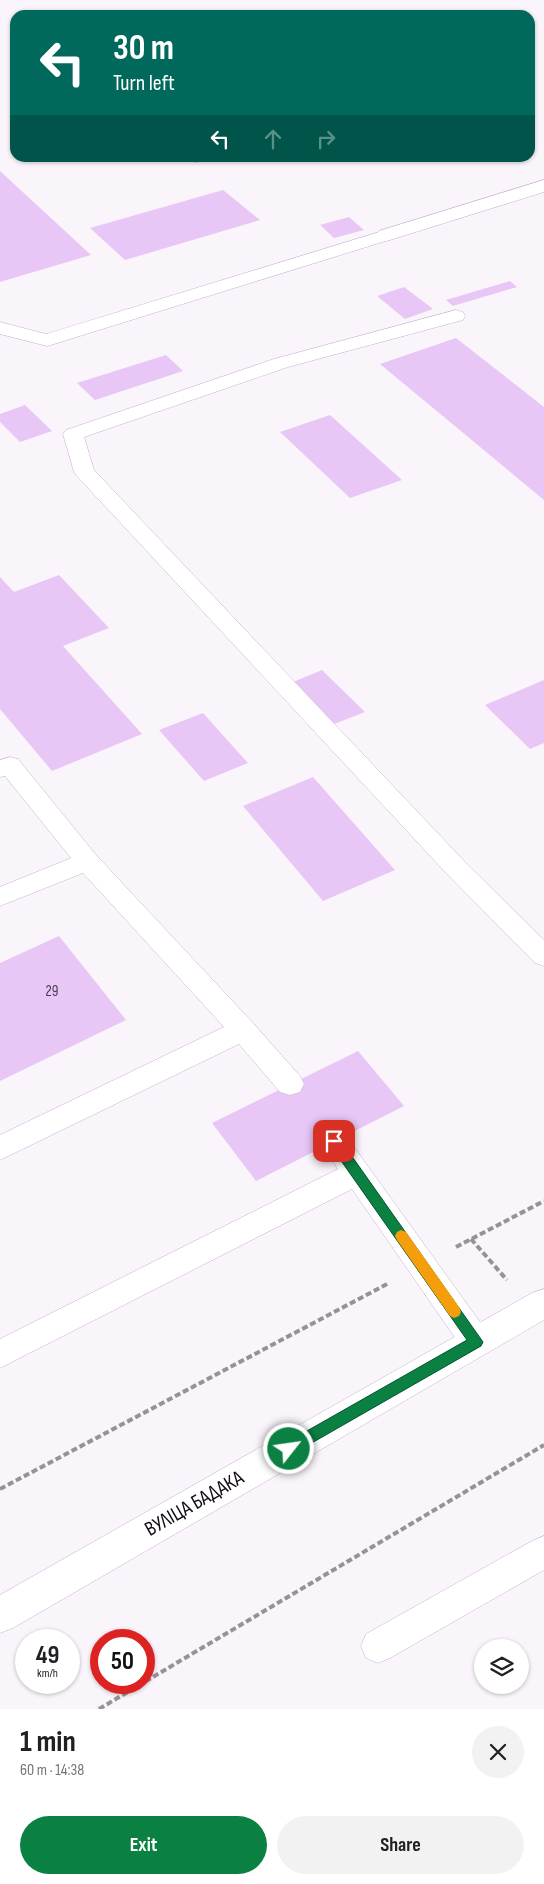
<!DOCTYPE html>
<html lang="en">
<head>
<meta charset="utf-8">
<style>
	body { margin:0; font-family:"Sofia Sans Condensed",sans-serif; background:#f2f2f2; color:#202124; height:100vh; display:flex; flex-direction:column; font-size:19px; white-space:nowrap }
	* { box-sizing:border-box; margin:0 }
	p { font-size:16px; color:#757577 }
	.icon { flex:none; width:28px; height:28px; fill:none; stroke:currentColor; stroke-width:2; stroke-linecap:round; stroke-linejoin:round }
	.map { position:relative; height:1709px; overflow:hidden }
	.panel { display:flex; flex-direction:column; background:#fff; flex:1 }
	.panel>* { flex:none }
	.top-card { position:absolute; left:10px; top:10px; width:525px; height:152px; border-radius:15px; box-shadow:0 1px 4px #0004; background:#00695c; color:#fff; overflow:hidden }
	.controls { position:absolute; left:474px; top:1639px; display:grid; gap:10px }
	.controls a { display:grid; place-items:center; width:55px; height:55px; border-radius:50%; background:#fff; box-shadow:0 1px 4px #0004; font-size:25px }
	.speed { position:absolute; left:15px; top:1629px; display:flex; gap:10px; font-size:25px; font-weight:700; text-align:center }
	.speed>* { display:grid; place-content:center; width:65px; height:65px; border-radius:50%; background:#fff; box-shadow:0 1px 4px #0004; line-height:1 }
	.speed small { font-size:12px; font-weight:400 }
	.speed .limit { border:8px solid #d22; background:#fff; color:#111 }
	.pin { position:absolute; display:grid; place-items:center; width:42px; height:42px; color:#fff; margin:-21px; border-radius:10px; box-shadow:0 2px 8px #0006 }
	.me { position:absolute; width:55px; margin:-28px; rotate:60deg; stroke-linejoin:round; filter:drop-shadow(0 0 4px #0008) }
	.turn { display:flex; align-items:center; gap:18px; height:105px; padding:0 20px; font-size:22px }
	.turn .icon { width:65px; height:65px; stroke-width:2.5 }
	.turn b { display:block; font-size:35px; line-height:42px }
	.lanes { display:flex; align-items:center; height:48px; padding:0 20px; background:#0003; justify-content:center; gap:25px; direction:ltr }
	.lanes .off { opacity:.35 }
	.round { display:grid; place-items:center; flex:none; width:52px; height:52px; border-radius:26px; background:#f2f2f2 }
	.head { display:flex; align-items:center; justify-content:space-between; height:85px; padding:0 20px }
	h1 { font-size:30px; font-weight:700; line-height:38px }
	.button { display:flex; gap:10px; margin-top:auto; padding:10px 20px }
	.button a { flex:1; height:58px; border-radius:30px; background:#0b8043; color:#fff; font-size:20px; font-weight:700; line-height:58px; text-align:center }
	.button a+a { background:#f2f2f2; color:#202124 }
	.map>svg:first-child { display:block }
</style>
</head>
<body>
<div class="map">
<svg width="544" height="1709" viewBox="0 0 544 1709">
	<rect width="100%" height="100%" fill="#faf5fb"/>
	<path fill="#e8c6f6" d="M188,158h24l-17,5z
		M0,171l91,84 -91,27z
		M223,190l37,30 -135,40 -35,-32z
		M349,217l15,13 -30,8 -14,-13z
		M510,281l7,6 -64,19 -7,-6z
		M404,287l29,22 -28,10 -28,-23z
		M456,338l88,69v93l-164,-136z
		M166,355l17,16 -88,29 -18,-17z
		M25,405l27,26 -32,11 -20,-20v-8z
		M330,415l72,65 -52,18 -70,-66z
		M59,575l50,53 -46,18 79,88 -90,37 -52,-62v-132l14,15z
		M322,670l43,42 -31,12 -41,-42z
		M544,680v63l-14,6 -45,-44z
		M203,713l45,50 -44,18 -45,-51z
		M313,777l82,93 -72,31 -80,-95z
		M59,936l67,84 -126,61v-118z
		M358,1051l46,55 -148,75 -44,-58z"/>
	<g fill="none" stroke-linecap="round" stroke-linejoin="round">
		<g stroke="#c6b0cf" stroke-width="1">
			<path id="lane" d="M386,230l6,1 3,4 -3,4 -338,105 -7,2 -47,-12v-12l46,12z
				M456,310l7,2 2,4 -2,4 -175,47 -204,70 10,33 371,392 79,78v26l-9,-3 -88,-89 -370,-398 -3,-4 -11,-38 3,-4 208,-71z
				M10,757l8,2 78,96 157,168 47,53 4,8 -4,8 -10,3 -10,-3 -41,-48 -239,116v-25l224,-108 -141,-154 -83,33v-19l71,-29 -66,-82 -5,1v-17z
				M334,1130l10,3 143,199 4,10 -4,10 -11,3 -11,-3 -113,-163 -352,179v-29l338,-170 -18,-28 4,-8z
				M544,1536v34l-154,88 -12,5 -12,-5 -5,-12 5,-12 166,-93z"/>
		</g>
		<g stroke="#c6b0cf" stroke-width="1">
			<path id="street" d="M544,180v12l-151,47 -7,2 -7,-2 -3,-4 3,-4z"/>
		</g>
		<g stroke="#c6b0cf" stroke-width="1">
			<path id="secondary" d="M544,1289v31l-531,308 -13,5v-38l532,-302z"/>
		</g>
		<path stroke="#979198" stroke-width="4" stroke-dasharray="6 3" stroke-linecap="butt" d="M471,1239l36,41
			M456,1247l88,-46
			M0,1489l389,-206
			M99,1709l445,-264"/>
		<use href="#lane" fill="#fff" fill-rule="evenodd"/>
		<use href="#street" fill="#fff" fill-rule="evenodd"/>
		<use href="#secondary" fill="#fff" fill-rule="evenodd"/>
	</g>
	<path fill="#0b8043" stroke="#07532c" d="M334,1136l5,2 144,204 -2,4 -192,110 -5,-2 -2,-5 2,-5 183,-104 -137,-195 -2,-4 2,-3z"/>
	<path fill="#f59e0b" d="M401,1230l5,2 53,75 2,5 -2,4 -5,2 -4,-2 -53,-76 -2,-4 2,-4z"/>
	<g text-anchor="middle" stroke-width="4" stroke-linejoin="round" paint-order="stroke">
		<g font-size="15" fill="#483a4d">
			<text x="52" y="996">29</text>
		</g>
		<g font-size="21" fill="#130b15" stroke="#fff">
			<text transform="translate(194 1503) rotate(-30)" y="7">ВУЛІЦА БАДАКА</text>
		</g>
	</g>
</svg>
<div class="controls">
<a><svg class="icon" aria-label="layers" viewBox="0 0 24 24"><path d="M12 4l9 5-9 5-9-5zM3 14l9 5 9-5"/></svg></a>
</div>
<div class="speed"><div>49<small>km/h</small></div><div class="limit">50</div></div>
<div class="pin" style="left:334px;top:1141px;background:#d93025"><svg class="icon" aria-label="arrive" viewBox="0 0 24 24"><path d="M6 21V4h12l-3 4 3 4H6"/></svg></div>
<svg class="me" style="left:289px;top:1449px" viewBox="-20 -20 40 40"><circle r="17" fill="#0b8043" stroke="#fff" stroke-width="3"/><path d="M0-11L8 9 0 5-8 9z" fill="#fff"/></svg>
<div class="top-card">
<div class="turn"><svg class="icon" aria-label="left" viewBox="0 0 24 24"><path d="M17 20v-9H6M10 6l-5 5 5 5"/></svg><div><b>30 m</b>Turn left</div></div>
<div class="lanes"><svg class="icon" aria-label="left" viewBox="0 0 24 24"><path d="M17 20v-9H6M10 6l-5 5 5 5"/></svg><svg class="icon off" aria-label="ahead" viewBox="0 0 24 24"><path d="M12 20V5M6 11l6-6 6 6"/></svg><svg class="icon off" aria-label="right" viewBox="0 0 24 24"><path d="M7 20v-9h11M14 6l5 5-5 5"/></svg></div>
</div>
</div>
<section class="panel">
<div class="head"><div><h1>1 min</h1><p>60 m · 14:38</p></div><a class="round"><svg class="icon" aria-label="close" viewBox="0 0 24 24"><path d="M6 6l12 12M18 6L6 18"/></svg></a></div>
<div class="button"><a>Exit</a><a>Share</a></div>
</section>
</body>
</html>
